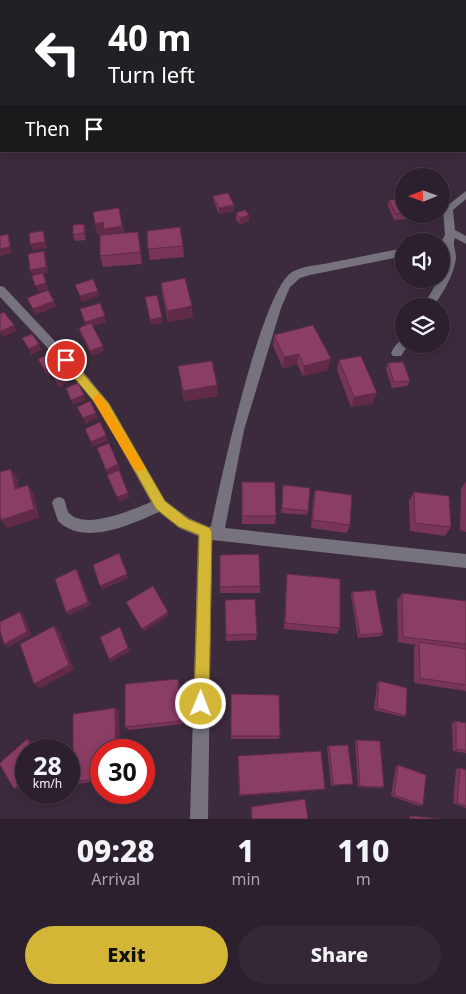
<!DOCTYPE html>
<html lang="en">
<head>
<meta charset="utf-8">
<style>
	body { margin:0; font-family:"Noto Sans",sans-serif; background:#352836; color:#f1f3f6; height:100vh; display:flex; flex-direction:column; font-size:19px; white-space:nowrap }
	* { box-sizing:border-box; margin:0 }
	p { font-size:16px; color:#a7a3aa }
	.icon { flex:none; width:28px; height:28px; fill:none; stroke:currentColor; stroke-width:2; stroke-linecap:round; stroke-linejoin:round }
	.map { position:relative; height:819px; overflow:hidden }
	.side { display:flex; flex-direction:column; background:#2d202e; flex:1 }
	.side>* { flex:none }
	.guide { position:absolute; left:0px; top:0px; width:466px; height:152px; box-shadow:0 2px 12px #0003,0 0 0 1px #483e4a; background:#202124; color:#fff; overflow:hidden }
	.needle { width:32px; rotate:269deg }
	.tools { position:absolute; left:395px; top:168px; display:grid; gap:10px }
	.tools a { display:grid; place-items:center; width:55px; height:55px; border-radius:50%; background:#2d202e; box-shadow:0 2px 12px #0003,0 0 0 1px #483e4a; font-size:25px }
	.speed { position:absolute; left:15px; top:739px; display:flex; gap:10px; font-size:25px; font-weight:700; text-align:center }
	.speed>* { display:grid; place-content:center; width:65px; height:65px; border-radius:50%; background:#2d202e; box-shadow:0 2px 12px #0003,0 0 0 1px #483e4a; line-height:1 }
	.speed small { font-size:12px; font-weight:400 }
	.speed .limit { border:8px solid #d22; background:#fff; color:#111 }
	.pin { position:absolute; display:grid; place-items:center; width:42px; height:42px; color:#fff; margin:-21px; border:2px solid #fff; border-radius:50%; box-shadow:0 1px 5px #0007 }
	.me { position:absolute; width:55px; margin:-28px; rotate:1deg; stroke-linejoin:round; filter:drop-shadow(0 0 4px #0008) }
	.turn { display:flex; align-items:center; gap:18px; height:105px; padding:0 25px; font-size:22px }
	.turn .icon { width:65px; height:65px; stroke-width:2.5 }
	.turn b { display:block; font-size:35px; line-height:42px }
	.then { display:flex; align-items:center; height:48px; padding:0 25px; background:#0003; gap:10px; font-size:19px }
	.eta { display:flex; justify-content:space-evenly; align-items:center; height:85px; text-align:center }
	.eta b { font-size:30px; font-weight:800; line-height:35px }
	.button { display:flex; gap:10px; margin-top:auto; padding:10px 25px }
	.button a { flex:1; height:58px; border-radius:30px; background:#d3b635; color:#111; font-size:20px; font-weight:800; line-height:58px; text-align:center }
	.button a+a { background:#352836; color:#f1f3f6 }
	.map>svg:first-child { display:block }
</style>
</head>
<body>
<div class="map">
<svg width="466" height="819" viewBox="0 0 466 819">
	<rect width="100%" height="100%" fill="#3c2b3d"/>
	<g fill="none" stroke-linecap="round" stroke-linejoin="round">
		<path fill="#76737e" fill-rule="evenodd" d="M0,29h1v5h-1z
			M465,101h1v6h-1z
			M0,116h1v6h-1z
			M466,191v8l-13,11 2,20 11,6v8l-11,-6c-3,6 1,13 1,20 -2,17 -13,34 -22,48h-11l16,-27h2l4,-30 -4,1v-8l4,-7 -2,-26z
			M404,248v8l-94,19 -10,3 -10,9 -9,21 -37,122 -19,98 241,26v14l-254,-28 -4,279h-18l8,-283 -19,-8 -20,-16c-28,12 -74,35 -101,9l-6,-18 2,-4 5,-2 5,2c2,4 2,10 5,14 16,18 65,-4 82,-11l-50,-91 -28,-36 -73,-78v-11l4,1 77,82 28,34 56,98 24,17 20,9 2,-1c9,-42 50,-235 81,-254 11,-6 26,-7 37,-9 25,-5 50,-10 75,-15z
			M404,339v5h5l-8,12h-8l-2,-3c3,-6 7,-12 13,-14z"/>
	</g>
	<path fill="#783557" d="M12,0h14v1h-14z
		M213,196l21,15 -15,3 -5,-12z
		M404,199v15h7l-2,5 -15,1 -6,-14 1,-6z
		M119,208l5,25 14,-1 2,12 2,20 -39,3 -3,-11 5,-21v-1l-7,1 -3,-11z
		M236,213l13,2v6l-9,3 -4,-5z
		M86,230v10l-11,1 -2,-6z
		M183,246l1,11 -34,3 -2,-11z
		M161,283l32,34 -25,5 -6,-28z
		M80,309l26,13 -13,4 10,20 1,5 -12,5 -11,-22 -2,-6 7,-3z
		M274,335l54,35 -25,6 -6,-12 -14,4 -10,-22z
		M38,359l22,11 8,12 -8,5 -5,-7 -3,-6 7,-4 -11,6 -7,-11z
		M339,360l34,43 -22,4 -14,-37z
		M388,363l22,18 -3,5 -15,2 -6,-19z
		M178,366l40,30 -34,5z
		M466,481v51l-6,-2 1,-41z
		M283,490l25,21 -1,4 -26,-2z
		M315,490l35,35 -3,8 -36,-5 2,-29z
		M242,491l34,25 -1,8h-33z
		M414,492l37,35 -6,9 -35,-5 -1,-30z
		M287,574l53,54 -3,6 -53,-5 2,-48z
		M260,586v7h-40v-6z
		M352,592l31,41 -2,3 -23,2 -7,-43z
		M402,593l64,8v90l-52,-8v-36l2,-2 -18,-3 -1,-42z
		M225,600l32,34 -1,6 -30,1z
		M178,679l2,4 2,41 -53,6 -4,-3z
		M379,681l27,35 -3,1 -29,-7 3,-26z
		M231,694l49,42 -1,3h-48z
		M115,708l4,3 -18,39v30l-23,4 -5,-2z
		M456,721l10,2v30l-13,-2 -1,-28z
		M357,740l27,47 -3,1 -23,-1 -3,-46z
		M329,746l24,38 -22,2 -4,-39z
		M238,759l87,30 -3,1 -83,6z
		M398,765l25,40 -4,1 -28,-10 5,-30z
		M460,768l6,2v38l-13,-5 3,-34z
		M410,816h3l27,3h-30z"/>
	<path fill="#612b47" d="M241,0h11v1h-11z
		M234,205v6l-15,3v-6z
		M249,215v6l-9,3v-6z
		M103,222l19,4 2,12 -18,3 -1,-7 -7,1 -3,-11z
		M84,224l2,6v10l-2,-7z
		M43,231l2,6 2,11 -14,2 -3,-6z
		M138,232l2,12 2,20 -2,-12z
		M8,234l2,6 2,13 -12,3v-7z
		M44,251l2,6 2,16 -5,1 5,15 -10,3 -8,-22z
		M98,291l1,5 -18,6 -1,-6z
		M54,301l2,6 -21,8 -2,-6z
		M192,306l1,11 -25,5 -1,-11z
		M105,316l1,6 -20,6 -1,-6z
		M162,317l1,6 -12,2 -1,-5z
		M14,325l2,6 -13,6 -3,-5z
		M39,344l2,6 -10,5 -2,-6z
		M103,346l1,5 -12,5 -2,-5z
		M299,354l-2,10 -14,4 1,-11z
		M331,359l-3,11 -25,6 1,-10z
		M58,365l2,5 -12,6 -3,-6z
		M66,376l2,6 -8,5 -2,-6z
		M217,385l1,11 -34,5 -1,-10z
		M377,393l-4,10 -22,4 3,-10z
		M84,395l1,5 -12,5 -2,-5z
		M96,413l2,5 -13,6 -2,-6z
		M106,435l2,6 -16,6 -1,-5z
		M118,464l2,5 -12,5 -2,-4z
		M11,469l6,9 4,20 -6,-9z
		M28,485l6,9 5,24 -32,10 -6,-8z
		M128,493l2,4 -11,5 -2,-5z
		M119,553l9,25 -26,12 -2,-4z
		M76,569l2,3 13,33 -22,10 -3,-3z
		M20,612l4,4 7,19 -23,12 -4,-3z
		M168,612l1,3 -26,17 -1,-3z
		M54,626l6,6 14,38 -34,18 -6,-4z
		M120,627l10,24 -19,11 -2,-3z
		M178,679l2,4 2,41 -2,-3z
		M115,708l4,3 1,39h-4z
		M27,739l3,1 7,10h-3z
		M26,777v5l-8,7h-4z"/>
	<path fill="#8b3e65" stroke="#612b47" d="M33,0h15l-1,1h-15z
		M218,0h11l-10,1z
		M228,193l6,12 -15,3 -6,-12z
		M404,199v14l-8,1 -7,-14z
		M119,208l3,18 -18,3 -1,-7 -8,2 -2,-12z
		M245,210l4,5 -9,3 -4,-5z
		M84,224v9l-11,2v-10z
		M180,227l3,19 -35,3 -1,-18z
		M43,231l2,11 -15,2 -1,-11z
		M138,232l2,20 -40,4v-21z
		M8,234l2,13 -10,2v-13z
		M44,251l2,16 -16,3 -2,-16z
		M43,273l3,10 -11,3 -3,-10z
		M185,278l7,28 -25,5 -6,-28z
		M93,279l5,12 -18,5 -5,-11z
		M48,290l6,11 -21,8 -6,-11z
		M157,295l5,22 -12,3 -5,-23z
		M100,303l5,13 -20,6 -5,-13z
		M4,312l10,13 -14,7v-18z
		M91,323l12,23 -13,5 -11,-23z
		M313,325l18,34 -27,7 -5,-12 -15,3 -10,-22z
		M32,334l7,10 -10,5 -7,-11z
		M50,354l8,11 -13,5 -7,-11z
		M361,356l16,37 -23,4 -15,-37z
		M212,361l5,24 -34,6 -5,-25z
		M403,362l7,19 -16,1 -6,-19z
		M61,369l5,7 -8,5 -6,-7z
		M78,383l6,12 -13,5 -5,-12z
		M90,401l6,12 -13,5 -6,-11z
		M100,422l6,13 -15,7 -6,-13z
		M109,443l9,21 -12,6 -9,-22z
		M11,469l4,20 13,-4 6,24 -33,11 -1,-5v-43z
		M119,470l9,23 -11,4 -10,-22z
		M242,482h33l1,34h-34z
		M283,485l27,3 -2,23 -26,-3z
		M315,490l37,5 -2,30 -37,-5z
		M414,492l35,4 2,31 -36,-4z
		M119,553l8,21 -27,12 -7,-21z
		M259,554l1,32 -40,1v-32z
		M76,569l12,33 -22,10 -11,-33z
		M287,574l53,5v49l-55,-5z
		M153,586l15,26 -26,17 -16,-27z
		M375,590l8,43 -23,2 -8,-43z
		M402,593l64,8v43l-63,-7z
		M255,599l2,35 -31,1 -1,-35z
		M20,612l7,20 -23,12 -4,-13v-9z
		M54,626l15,39 -35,19 -14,-40z
		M120,627l8,21 -19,11 -9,-22z
		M419,642l47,7v36l-46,-7z
		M178,679l2,42 -55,6v-43z
		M379,681l28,7 -1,28 -29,-8z
		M231,694l48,1 1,41h-49z
		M115,708l1,42h-15v28l-28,4v-68z
		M456,721l10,2v28l-10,-2z
		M27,739l7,11h-8v27l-12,12 -14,-24v-2z
		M357,740l23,1 4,46 -24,-1z
		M348,745l5,39 -20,1 -4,-39z
		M321,751l4,38 -85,6 -2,-39z
		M398,765l28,10 -3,30 -29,-10z
		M460,768l6,2v36l-9,-3z
		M305,799l3,20h-56l-1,-12z
		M413,816l27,3h-27z"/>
	<path fill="#d3b635" stroke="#897622" d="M66,355l3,2 40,47 56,97 23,18 22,9 2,4 -3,172 -2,5 -6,3 -5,-3 -2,-5 5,-169 -20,-8 -23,-18 -55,-99 -39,-47 -2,-3z"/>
	<path fill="#f59e0b" d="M98,394l4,2 41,68 2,3 -2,4h-8l-41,-69v-6z"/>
</svg>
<div class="tools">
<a><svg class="needle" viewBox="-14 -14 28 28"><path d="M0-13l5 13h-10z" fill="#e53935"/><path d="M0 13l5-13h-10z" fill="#a7a3aa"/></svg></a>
<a><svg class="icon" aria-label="sound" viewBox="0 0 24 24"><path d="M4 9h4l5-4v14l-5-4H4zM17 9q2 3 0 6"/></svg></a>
<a><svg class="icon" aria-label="layers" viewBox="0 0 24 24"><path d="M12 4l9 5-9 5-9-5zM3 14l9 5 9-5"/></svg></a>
</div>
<div class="speed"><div>28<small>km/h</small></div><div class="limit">30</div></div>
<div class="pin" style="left:66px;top:360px;background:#d93025"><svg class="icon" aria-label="arrive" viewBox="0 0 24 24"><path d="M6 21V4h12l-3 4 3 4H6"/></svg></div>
<svg class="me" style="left:201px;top:704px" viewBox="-20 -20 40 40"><circle r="17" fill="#d3b635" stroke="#fff" stroke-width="3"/><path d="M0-11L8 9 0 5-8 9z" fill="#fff"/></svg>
<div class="guide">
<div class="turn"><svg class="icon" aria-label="left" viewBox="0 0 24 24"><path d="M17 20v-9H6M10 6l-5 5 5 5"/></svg><div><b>40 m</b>Turn left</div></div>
<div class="then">Then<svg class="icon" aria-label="arrive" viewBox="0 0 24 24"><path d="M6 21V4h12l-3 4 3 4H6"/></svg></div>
</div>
</div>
<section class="side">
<div class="eta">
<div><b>09:28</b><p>Arrival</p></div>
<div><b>1</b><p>min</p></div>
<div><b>110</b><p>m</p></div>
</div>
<div class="button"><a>Exit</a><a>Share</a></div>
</section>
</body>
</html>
